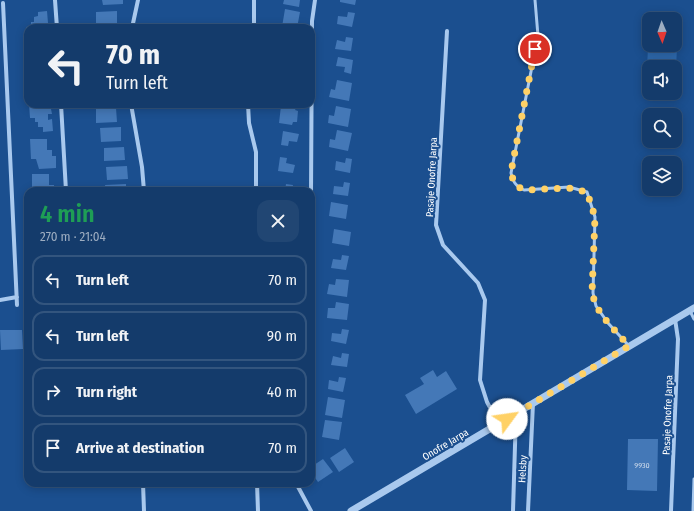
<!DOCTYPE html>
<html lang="en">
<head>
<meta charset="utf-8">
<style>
	body { margin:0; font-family:"Fira Sans Condensed",sans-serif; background:#214673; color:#f1f3f6; height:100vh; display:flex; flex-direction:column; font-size:15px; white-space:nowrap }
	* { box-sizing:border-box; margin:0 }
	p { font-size:13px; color:#9dadc1 }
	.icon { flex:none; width:22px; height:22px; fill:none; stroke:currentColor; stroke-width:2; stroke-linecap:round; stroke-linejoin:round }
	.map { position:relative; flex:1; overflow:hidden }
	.side { position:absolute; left:24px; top:187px; width:291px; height:300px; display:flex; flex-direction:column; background:#143b6b; border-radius:12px; box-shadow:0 2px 10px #0003,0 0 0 1px #33557e }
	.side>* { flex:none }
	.top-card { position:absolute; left:24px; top:24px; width:291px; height:84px; border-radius:12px; box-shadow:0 2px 10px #0003,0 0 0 1px #33557e; background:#143b6b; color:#f1f3f6; overflow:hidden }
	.needle { width:26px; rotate:178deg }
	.buttons { position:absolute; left:642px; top:12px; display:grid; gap:8px }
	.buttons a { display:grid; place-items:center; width:40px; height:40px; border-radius:8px; background:#143b6b; box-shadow:0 2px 10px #0003,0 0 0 1px #33557e; font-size:20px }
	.pin { position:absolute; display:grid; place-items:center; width:34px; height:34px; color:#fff; margin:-17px; border:2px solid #fff; border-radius:50%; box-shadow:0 1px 4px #0007 }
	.me { position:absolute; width:44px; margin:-22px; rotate:59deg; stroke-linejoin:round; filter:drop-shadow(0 0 3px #0008) }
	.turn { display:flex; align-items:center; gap:14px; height:84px; padding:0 16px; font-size:18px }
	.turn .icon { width:52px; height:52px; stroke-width:2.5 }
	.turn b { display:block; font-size:28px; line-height:34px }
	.round { display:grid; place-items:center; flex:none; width:42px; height:42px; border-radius:12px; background:#214673 }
	.head { display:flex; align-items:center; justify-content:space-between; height:68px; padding:0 16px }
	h1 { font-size:24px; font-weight:600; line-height:30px; color:#1e9e55 }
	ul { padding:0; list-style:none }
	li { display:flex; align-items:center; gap:12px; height:50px; margin:0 8px 6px; padding:0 8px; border:2px solid #33557e; border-radius:12px }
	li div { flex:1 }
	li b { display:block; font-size:15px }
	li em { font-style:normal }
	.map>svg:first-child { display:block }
</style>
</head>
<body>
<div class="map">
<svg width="694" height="511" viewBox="0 0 694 511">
	<rect width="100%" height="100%" fill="#1b4f8f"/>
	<path fill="#2e69ad" d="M649,27v18h26v-17h3l-3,60v-21h-26v22l-3,-1z"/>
	<path fill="#4478b7" d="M102,0h21v4l-20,1z
		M284,0h16l-1,7 -16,-3z
		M340,0h16l-1,5 -15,-3z
		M285,9l15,3 -3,16 -15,-1z
		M47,11l1,12h-4v5h-16v18h-2v-19l5,-1v-4h3v-5l4,-1v-4z
		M117,11v13l-21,2v-14z
		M348,12l7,1 -3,14 -15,-3 1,-8 9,1z
		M346,37l7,1 -2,13 -16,-2 2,-9 8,2z
		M338,57l15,3 -2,14 -7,-2 1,-5 -9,-1z
		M337,80l15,3 -3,18 -20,-4 2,-8 4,1z
		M29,104h17v5h5l1,5h-4v6l4,-1 1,12 -10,1v-5h-5v-5h-3v-4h-5z
		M281,106l15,2 -1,2 3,1 -1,11h-4l-1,3 -13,-2z
		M336,106l15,3 -3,18 -20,-4 1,-8 5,1z
		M116,108l1,14 -21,1v-14z
		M121,127v14l-20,1 -1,-14z
		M337,130l15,3 -4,18 -19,-4 1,-8 5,1z
		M283,131l16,3 -2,8 -8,-1 -1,5 -7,-1z
		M30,139h17v11h5v6h4v12l-17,1 -3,-10h-5z
		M124,147l1,13 -21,1v-13z
		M280,157l7,1 -1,5 9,2 -2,8 -15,-2z
		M346,158l6,1 -2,14 -15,-3 1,-9 9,2z
		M127,166l1,13 -21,1 -1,-13z
		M32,174h17v11h5v6h-22z
		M344,182l6,1 -2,13 -15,-2 1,-8 9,1z
		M126,184v7h-20l-1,-6z
		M286,184l7,1 -1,6h-7z
		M331,202l17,3 -2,14 -17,-3z
		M334,229l17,3 -2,14 -17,-3z
		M342,255l7,1 -3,14 -15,-2 2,-9 8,1z
		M336,279l13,1 -2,17 -20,-3 2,-10 6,1z
		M336,302l13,2 -2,16 -20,-2 1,-10h7z
		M342,329l7,1 -3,14 -15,-3 1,-8 9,1z
		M0,330h22l1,19 -22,1z
		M342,353l7,1 -2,13 -16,-2 2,-9 8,2z
		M433,370l4,7 9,-6 11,18 -41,25 -11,-19 19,-11 -4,-6z
		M339,377l7,1 -3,14 -15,-3 1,-9 9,2z
		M328,397l17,3 -3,18 -17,-3z
		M325,420l17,2 -3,18 -17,-3z
		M628,439h30l-1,52 -30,-1z
		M345,448l9,14 -15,10 -9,-14z
		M323,459l10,13 -15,10 -7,-10v-5z
		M264,483h17v2l-17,1z"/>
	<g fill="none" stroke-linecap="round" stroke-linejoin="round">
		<path stroke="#a9c9ee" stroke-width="3" d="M535,0l3,36 -27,137c2,8 4,13 13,17l45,-3 18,5 8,25 -2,76 3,13 12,17 21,23
			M690,311l4,8
			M693,511l1,-32"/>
		<path stroke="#a9c9ee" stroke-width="4" d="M55,0l2,28
			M3,3l14,302
			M132,28l6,-28
			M254,28v-28
			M447,31l-11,194 7,20 35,38 7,17 -5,80 7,22 12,22
			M61,104l5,87
			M131,104l11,63 2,24
			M248,104l1,19 7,29v39
			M311,195l1,-174 3,-21
			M0,300l17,-3
			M143,483l1,28
			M257,483l1,28
			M296,483l15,28
			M513,511l3,-98
			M528,511l5,-108
			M671,511l7,-172 -3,-20"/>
		<path stroke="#a9c9ee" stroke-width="7" d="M351,511l343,-203"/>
	</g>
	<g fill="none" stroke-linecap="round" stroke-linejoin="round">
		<path stroke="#ffd166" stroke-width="7" stroke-dasharray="0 12.6" d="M507,419l122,-73 -21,-23 -12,-17 -4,-13 3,-76 -8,-25 -18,-4 -45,2c-9,-4 -11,-9 -13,-18l24,-123"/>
	</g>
	<g text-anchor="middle" stroke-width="4" stroke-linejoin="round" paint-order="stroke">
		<g font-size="8" fill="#d0dded">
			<text x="642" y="468">9930</text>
		</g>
		<g font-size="10" fill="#fff" stroke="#1b4f8f">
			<text transform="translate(431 177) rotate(-87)" y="4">Pasaje Onofre Jarpa</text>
			<text transform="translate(667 415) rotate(-88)" y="4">Pasaje Onofre Jarpa</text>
			<text transform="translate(445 444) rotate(-31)" y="4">Onofre Jarpa</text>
			<text transform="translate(522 469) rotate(-87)" y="4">Helsby</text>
		</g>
	</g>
</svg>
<div class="buttons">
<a><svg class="needle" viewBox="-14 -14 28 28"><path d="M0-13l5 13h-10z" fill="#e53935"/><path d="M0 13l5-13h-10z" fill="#9dadc1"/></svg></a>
<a><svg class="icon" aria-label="sound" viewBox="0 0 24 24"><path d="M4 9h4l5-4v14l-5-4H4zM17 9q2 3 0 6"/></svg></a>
<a><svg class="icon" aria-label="search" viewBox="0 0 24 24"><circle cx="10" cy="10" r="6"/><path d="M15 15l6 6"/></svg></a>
<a><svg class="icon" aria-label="layers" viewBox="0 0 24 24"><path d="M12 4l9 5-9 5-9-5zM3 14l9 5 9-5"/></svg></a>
</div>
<div class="pin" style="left:535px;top:49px;background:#d93025"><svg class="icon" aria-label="arrive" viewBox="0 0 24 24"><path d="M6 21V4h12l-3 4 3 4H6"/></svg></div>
<svg class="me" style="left:507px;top:419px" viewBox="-20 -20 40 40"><circle r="19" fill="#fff"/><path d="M0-13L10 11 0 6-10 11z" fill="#ffd166"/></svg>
<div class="top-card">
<div class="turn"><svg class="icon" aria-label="left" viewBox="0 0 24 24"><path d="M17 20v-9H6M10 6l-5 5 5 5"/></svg><div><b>70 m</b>Turn left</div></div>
</div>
<section class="side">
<div class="head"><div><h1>4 min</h1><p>270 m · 21:04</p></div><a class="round"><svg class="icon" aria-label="close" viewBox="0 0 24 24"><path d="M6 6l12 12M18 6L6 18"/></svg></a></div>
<ul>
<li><svg class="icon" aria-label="left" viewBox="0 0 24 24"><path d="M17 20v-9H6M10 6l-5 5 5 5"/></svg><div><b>Turn left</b></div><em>70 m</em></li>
<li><svg class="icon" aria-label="left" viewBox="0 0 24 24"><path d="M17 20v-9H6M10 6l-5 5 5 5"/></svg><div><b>Turn left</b></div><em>90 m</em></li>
<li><svg class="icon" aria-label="right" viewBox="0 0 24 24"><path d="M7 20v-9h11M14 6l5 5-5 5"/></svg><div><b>Turn right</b></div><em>40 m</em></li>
<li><svg class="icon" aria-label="arrive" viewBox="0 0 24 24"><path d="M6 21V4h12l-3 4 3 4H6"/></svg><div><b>Arrive at destination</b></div><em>70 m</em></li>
</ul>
</section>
</div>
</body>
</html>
